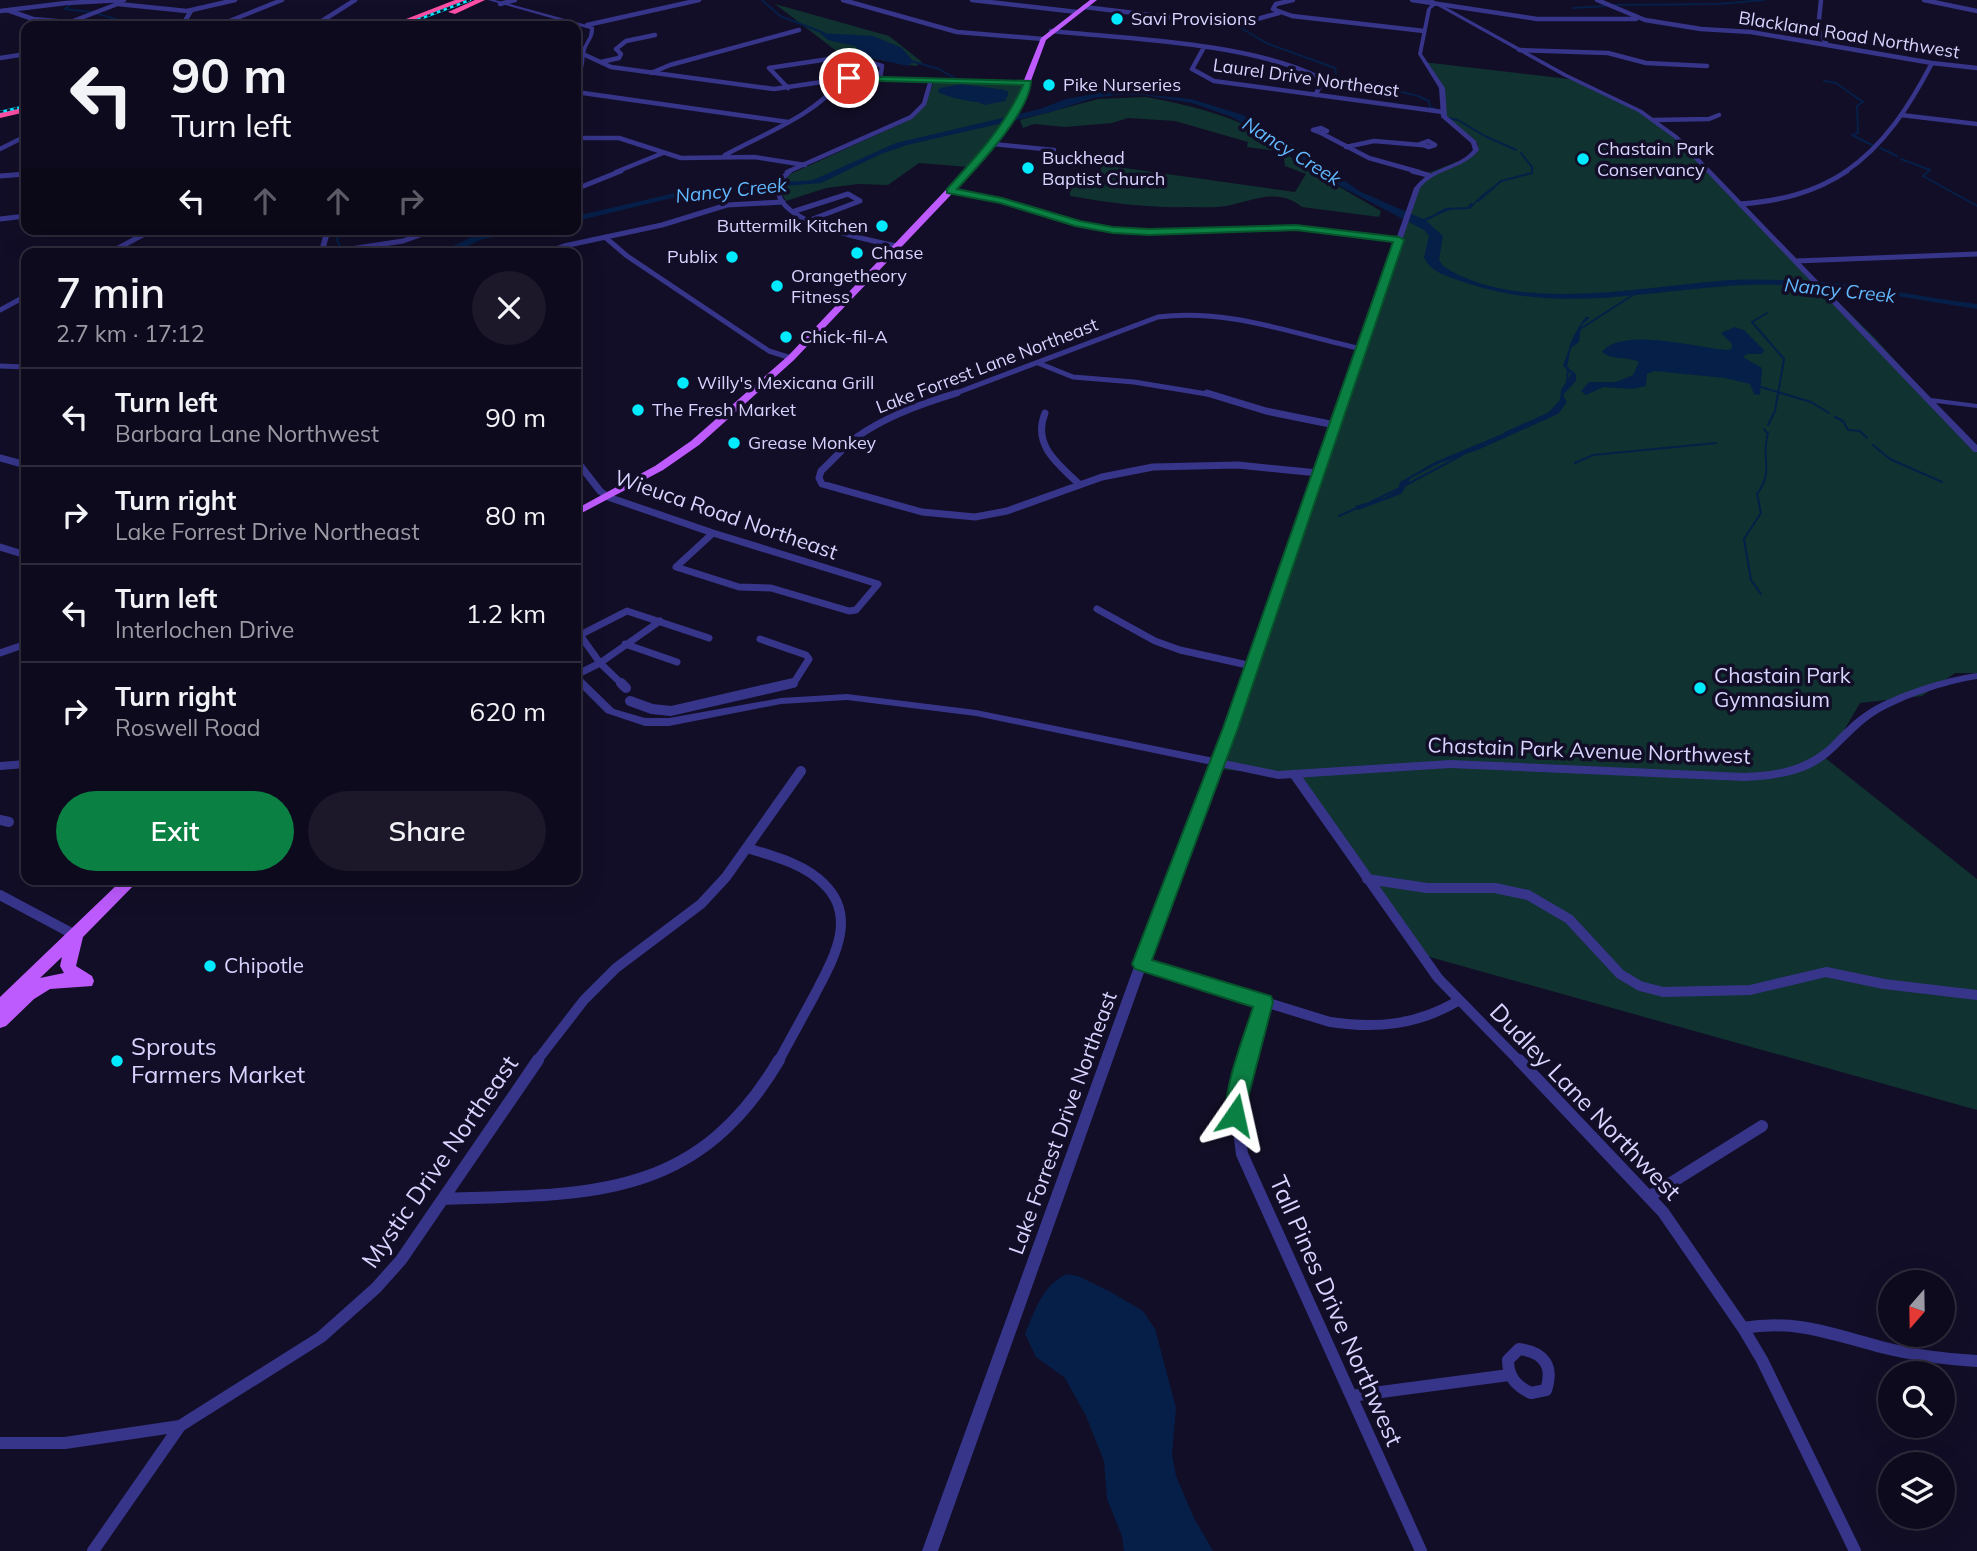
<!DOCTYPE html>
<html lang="en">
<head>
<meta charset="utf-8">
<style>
	body { margin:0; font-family:Mulish,sans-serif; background:#1c182a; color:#f1f3f6; height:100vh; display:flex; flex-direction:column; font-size:26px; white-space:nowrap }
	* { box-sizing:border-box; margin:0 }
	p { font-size:23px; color:#9b9aa4 }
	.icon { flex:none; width:38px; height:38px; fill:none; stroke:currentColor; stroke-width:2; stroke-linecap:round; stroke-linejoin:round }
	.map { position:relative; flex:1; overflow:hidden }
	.details { position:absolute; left:21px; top:248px; width:560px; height:637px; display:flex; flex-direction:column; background:#0e0a1d; border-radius:14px; box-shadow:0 7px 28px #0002,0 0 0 2px #2e2b3b }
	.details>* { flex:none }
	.hud { position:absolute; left:21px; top:21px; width:560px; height:214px; border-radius:14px; box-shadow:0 7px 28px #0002,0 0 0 2px #2e2b3b; background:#0e0a1d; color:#f1f3f6; overflow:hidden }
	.needle { width:46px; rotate:200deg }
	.fabs { position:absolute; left:1878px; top:1270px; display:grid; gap:14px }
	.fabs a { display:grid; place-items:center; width:77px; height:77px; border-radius:50%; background:#0e0a1d; box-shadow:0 7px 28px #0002,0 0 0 2px #2e2b3b; font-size:35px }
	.pin { position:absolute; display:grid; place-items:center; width:60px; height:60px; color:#fff; margin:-30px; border:4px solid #fff; border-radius:50%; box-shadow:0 2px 7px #0007 }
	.me { position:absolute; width:77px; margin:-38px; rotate:11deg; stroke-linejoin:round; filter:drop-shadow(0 0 5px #0008) }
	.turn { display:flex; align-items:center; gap:24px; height:147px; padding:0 35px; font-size:32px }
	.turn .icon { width:91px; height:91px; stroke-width:2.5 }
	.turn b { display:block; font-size:49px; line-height:60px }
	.lanes { display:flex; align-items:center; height:66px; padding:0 35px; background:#0003; justify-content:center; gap:35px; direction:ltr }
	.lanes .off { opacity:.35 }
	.round { display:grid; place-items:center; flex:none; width:74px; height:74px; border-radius:37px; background:#1c182a }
	.overview { display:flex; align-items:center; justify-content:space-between; height:119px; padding:0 35px }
	h1 { font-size:42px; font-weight:600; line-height:52px }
	.button { display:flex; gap:14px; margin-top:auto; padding:14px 35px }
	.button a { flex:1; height:80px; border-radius:42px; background:#0b8043; color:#fff; font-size:28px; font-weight:600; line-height:80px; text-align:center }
	.button a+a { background:#1c182a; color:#f1f3f6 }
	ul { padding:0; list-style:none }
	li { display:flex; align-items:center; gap:21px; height:98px; padding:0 35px; border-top:2px solid #2e2b3b }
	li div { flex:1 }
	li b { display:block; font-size:26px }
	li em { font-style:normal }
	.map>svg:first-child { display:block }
</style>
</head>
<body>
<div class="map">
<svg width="1977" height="1551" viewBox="0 0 1977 1551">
	<rect width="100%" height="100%" fill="#120e27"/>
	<path fill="#103230" d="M775,4l114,32 33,26 -6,4 -77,-13z
		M1423,62l154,18 75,38 29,21 46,54 147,144 103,114v222h-22l-33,23 -62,7 -28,48 -8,6 153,122v231l-558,-156 -121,-178 -81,-7 201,-581 8,-14 50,-20 2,-10 -34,-29 -4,-32z
		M934,81l91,3 -20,39 -36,44 -50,-4 -31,22 -29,-1 -33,4 -40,13 -4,-7 4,-18 121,-55 17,-14z
		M1146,97c44,8 120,25 147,63l88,51 -2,6 -77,-10c-25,-20 -49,-6 -76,-1 -12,2 -26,1 -38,1 -41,1 -78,-4 -118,-11v-13l24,-2 9,-16 192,27 11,-18 -21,-8 -2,-14 -36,-5 1,-5 -73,-21 -47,-3 -16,5 -47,4 -31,-3 -11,4 -3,-8 78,-21z"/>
	<path fill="#061f48" d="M820,33l53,3 29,12 11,13 -5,5 -41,-9 -12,-11 -27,-6z
		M962,84l36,5 11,6c-14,14 -55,5 -71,-3l2,-4z
		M1110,91l81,8 52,16 65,39 51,37 64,28 27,-10 18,-1 24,-22 -22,23h-18l-27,11 18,16 -4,24 4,6c72,48 195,21 276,15 28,-3 57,-1 85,0 58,2 115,16 173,23v5c-55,-8 -109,-20 -164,-23 -28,-1 -57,-2 -85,0 -95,7 -177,28 -270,-6 -13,-4 -29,-10 -34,-23l5,-21 -5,-6 -88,-46 -43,-31 -61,-36 -40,-14 -49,-8h-26l-23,3 -43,14 -144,33 -26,9 -60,29 -132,11 -113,27v-5l116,-27 121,-9 83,-37 144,-34 26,-10z
		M513,229h25l-55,10 -33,15h-13l34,-17z
		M1586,317h4l-9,9 -2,16 -8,6 -4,19 9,7v7l-13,14 4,7 -9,12 -78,35 -40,14 -29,15 -10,16 -43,16 -3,-4 29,-8 14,-8 2,-8 35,-20 110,-46 15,-16 1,-10 10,-16 -8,-8c7,-18 10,-34 23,-49z
		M1735,327l9,3 20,20 -2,4h-15l-4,3 19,11 -2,27 -6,-1 -4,-10 -25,-6 -71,-7 -7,3 -1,12 -14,3 -29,-2 -17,8 -5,-4 8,-9h27l17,-7 6,-13c-11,-6 -27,-1 -37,-10 20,-26 96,-4 126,-2l4,-2v-4l-11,-11z
		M1067,1274l11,2 31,15 34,20 12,18 21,79 -4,46 4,22 18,42 19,33h-89l-2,-15 -15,-37 -3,-38 -18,-45 -21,-38 -29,-21 -11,-23c10,-23 17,-49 42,-60z"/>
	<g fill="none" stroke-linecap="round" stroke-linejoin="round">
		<path stroke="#061f48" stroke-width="2" d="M762,0l18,16 44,17
			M71,4l-6,5 26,3
			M1614,5l105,-1 45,-4
			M1573,8l32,-2
			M95,13l27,8 7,5
			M1221,16l12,7
			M1238,26l28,17 69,25 1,5
			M911,61l28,8 17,10
			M1346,78l72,18 11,5 1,6 5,2
			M1824,81l12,2 27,19 -6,4 1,27 -6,2 20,10
			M980,102l5,2 20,-4 2,-8 -7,-2
			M1448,118l10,2 25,15
			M1485,136l31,14
			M1880,148l17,8
			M1901,159l29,11 -7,6 54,30
			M1478,201l23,-20 31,-8v-6l-11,-14
			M1424,221l22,-12 22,-1 3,-4
			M342,229l-5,11 7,14
			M1767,313l-15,9 32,37 -9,52 -7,14
			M1580,329l53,-34
			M1570,347l6,-13
			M1567,382l1,-14
			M1761,387l50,15 18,11
			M1835,417l8,4 5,9 12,1 7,7
			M1505,433l45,-20
			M1873,445l17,14 52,23
			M1575,463l18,-8 123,-12
			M1406,485l56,-30
			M1371,502l29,-14
			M1339,516l20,-9
			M1761,594l-10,-14 -7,-41 17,-26 -4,-19c18,-24 3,-36 11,-60l-4,-5"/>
		<path stroke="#37358a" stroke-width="4.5" d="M843,0l114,32 86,7
			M972,0l105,12
			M1293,0l-17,4 -3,5 19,7 132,15
			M1412,0l125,19h99
			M1597,0l48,20 56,9 50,3 181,31 45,5
			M1821,0l-3,29 9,16
			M1924,0l53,11
			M118,4l69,7 48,-11
			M500,4l15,-4
			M1084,7l152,18 43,-12
			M0,11l66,-8 58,-3
			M10,11l23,8 35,3
			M587,25l112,-25
			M60,26l60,-23
			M182,26l9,-15
			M217,26l65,-26
			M314,26l41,-26
			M1051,31c79,8 200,12 269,47l1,7 -6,10
			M1203,49l-11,20 22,12 229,31
			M1519,50l89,3 38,10 61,3
			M583,54l28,13 163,22 75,-11 179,5
			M0,58l26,-4
			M601,62l18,-4 2,-4 -5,-5 10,-8 29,-6
			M769,68l80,-12 33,10 -2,13
			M769,68l19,20
			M651,73l19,-8 129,-35
			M576,92l212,30
			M1901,115l76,9
			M1654,120l55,-1 10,-4
			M1321,128l6,3 -6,2 -8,-3z
			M1321,133l48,25 50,14
			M576,138h43l62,20 73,-1 51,8
			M1428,141l7,4 -6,2 -9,-3z
			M993,144l61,6 -5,4
			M1346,147l28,-6 47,4
			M0,149l26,-13
			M725,155c40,-22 89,-39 118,-76
			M616,172l47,-19
			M787,172l124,-55 13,-13 7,-24
			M1845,172c40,-27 65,-67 87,-109"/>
		<path stroke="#37358a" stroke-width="5" d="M790,171l-11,10c0,5 -1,12 1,17 13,28 89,42 117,48
			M1412,171l16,4
			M0,176l26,-2
			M576,189l45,-18
			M951,191l51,9 76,24 35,6 36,2 147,-5 103,13
			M1740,204c40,-3 74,-11 107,-33
			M795,211l53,-17 12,7 -50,19
			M0,219l26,-3
			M606,238l21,18 142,95 22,7
			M324,253l79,-12 34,-12
			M107,254l47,-25
			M541,254l23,-8 98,-21 65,-20 56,-3
			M1796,261l181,-7
			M0,310l26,-14
			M1038,363l35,14 61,5 79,13
			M0,366l26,1
			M951,395l207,-78c71,-9 135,17 204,32"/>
		<path stroke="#37358a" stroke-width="7" d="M957,393c-34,10 -71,23 -100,44 -13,10 -24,23 -36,34l-2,7 3,6 100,28 53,5 32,-6 95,-34 51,-10 85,-2 80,8
			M1207,393l59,18 69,14
			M1045,413c-13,32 13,51 34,71
			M0,458l26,7
			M576,460l24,31 8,6 105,36
			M713,533l165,51 -22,26 -7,1 -78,-23 -32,-1 -63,-20z
			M0,547l26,8
			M1097,609l58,32 25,9 72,16
			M760,639l46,16 3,4 -16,25 -4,1
			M625,644l52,18
			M0,653l26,-9
			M576,675l24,-12 60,-42
			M623,685l-23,-22 -20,-28 47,-24 82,27"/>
		<path stroke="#37358a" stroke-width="10" d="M621,683l5,5
			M630,701l22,8 19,2 122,-28
			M1295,775l143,203 82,84
			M0,820l9,2
			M747,848c26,8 58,16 77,36 35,34 8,77 -10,112 -12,22 -24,44 -36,66
			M1367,879l60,9h68l33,7 41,24 51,55 20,12 23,6 87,-2 76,-18 58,12 93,11
			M0,895l75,40
			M1141,964l189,58c47,7 87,3 128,-21
			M536,1062l48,-62 32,-32 85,-64 25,-27 75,-106
			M1246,1062l18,-60"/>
		<path stroke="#37358a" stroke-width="12" d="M1246,1060l-9,55 5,39 179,397
			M1519,1060l144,152 80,116 19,32 93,191
			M1650,1196l112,-70
			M443,1199c145,-5 253,2 336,-139
			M1743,1328c53,-9 88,6 138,19 31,8 64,12 96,14
			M1519,1349c25,3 35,17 27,41l-15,3c-15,-7 -23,-16 -23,-33z
			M1351,1396l158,-21
			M0,1443h65l115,-17
			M93,1551l87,-125 141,-89 55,-49 25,-28 137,-200"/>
		<path fill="#37358a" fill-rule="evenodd" d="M488,0h7l99,27c1,10 -5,14 -8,23 -3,12 0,21 -10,28l6,-29 7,-13 1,-7z
			M1428,0h5l134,74 75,36 36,26 253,262 46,6v4l-41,-5 41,42v7h-3l-300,-314 -36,-26 -75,-36 -127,-71 -5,4 -9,45 23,34 2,28 29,25 3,9c-16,20 -43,18 -59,38l-196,572 54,11 172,-11 294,13c33,-1 60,-6 85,-28 13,-13 25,-26 41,-36 29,-17 73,-31 107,-36v6c-32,5 -74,19 -102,36 -17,11 -30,27 -45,40 -24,21 -55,24 -86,26l-294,-13 -172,11 -57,-12 -74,197 -209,587h-16l213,-587 77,-199 -236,-49 -129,-16 -66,4 -112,22h-24l-39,-13 -30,-30v-9l3,1 35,34 31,9h24l112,-20 66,-4 129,16 238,48 200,-570c18,-23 43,-19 59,-38l-2,-7 -30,-26 -2,-29 -21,-34 9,-45 5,-6z
			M325,229h6l-5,18 1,7h-6l-1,-7z
			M26,760v8l-26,2v-8z"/>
		<path fill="#be5bff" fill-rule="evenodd" d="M1090,0h7l-51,40 -24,65 -37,54 -191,201 -95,85 -36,25 -87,46v-7l79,-43 36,-25 97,-85 191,-201 35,-50 27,-67z
			M122,880h17l-56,57 -7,29 16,10 2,5 -2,5 -42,3 -16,10 -28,27 -6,2v-31zM62,957l-2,9 4,7 -24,5z"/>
		<path fill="#ff4fa7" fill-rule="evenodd" d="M455,0h11l-68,26h-10z
			M475,0h10l-30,14 -7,-2z
			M26,106v6l-26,6v-6z"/>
		<g stroke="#00ebff" stroke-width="2.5">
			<path id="rail" d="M401,26l69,-26
				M0,112l26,-6"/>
		</g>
		<use href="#rail" stroke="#120e27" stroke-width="2" stroke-dasharray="3.5" stroke-linecap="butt"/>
	</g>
	<path fill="#0b8043" stroke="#07532c" stroke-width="2" d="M849,76l182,5c-2,32 -52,84 -74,108l45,9 78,23 33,6 36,2 147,-4 103,12 5,3 -166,488 -86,232 119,36 2,6 -31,119 -7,3 -7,-3c-10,-21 18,-90 25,-114l-118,-38 -3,-5 91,-236 170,-486 -97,-12 -147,5 -36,-2 -38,-7 -75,-23 -53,-10v-4c30,-33 58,-63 76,-104l-177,-5z"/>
	<g fill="#00ebff" stroke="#120e27" stroke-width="2.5">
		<circle cx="1117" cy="19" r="7"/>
		<circle cx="1049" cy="85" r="7"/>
		<circle cx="1583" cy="159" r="7"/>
		<circle cx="1028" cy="168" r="7"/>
		<circle cx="882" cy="226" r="7"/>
		<circle cx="857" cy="253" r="7"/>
		<circle cx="732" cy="257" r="7"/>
		<circle cx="777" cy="286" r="7"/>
		<circle cx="786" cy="337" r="7"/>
		<circle cx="683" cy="383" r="7"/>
		<circle cx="638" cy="410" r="7"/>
		<circle cx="734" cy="443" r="7"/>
		<circle cx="1700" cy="688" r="7"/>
		<circle cx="210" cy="966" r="7"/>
		<circle cx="117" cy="1061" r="7"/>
	</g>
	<g text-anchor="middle" stroke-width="7" stroke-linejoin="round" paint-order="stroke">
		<g font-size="18" fill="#d8d4ff" stroke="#120e27" text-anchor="start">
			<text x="1131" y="25">Savi Provisions</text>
			<text x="1063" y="91">Pike Nurseries</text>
			<text x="1597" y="155">Chastain Park<tspan x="1597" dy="21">Conservancy</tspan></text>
			<text x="1042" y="164">Buckhead<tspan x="1042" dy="21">Baptist Church</tspan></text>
			<text x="868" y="232" text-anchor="end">Buttermilk Kitchen</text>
			<text x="871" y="259">Chase</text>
			<text x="718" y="263" text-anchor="end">Publix</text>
			<text x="791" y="282">Orangetheory<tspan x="791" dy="21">Fitness</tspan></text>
			<text x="800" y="343">Chick-fil-A</text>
			<text x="697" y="389">Willy's Mexicana Grill</text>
			<text x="652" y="416">The Fresh Market</text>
			<text x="748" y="449">Grease Monkey</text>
		</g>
		<g font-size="18" fill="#d8d4ff" stroke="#120e27">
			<text transform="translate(1849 35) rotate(9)" y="6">Blackland Road Northwest</text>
			<text transform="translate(1306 78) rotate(8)" y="6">Laurel Drive Northeast</text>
			<text transform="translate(987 366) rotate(-21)" y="6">Lake Forrest Lane Northeast</text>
		</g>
		<g font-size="19" font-style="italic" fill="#62b9ff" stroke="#120e27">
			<text transform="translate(1292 151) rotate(32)" y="7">Nancy Creek</text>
			<text transform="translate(731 190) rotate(-6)" y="7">Nancy Creek</text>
			<text transform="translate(1840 290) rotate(6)" y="7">Nancy Creek</text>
		</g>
		<g font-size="21" fill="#d8d4ff" stroke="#120e27">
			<text transform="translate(726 515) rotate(19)" y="7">Wieuca Road Northeast</text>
			<text transform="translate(1589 751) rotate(2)" y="7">Chastain Park Avenue Northwest</text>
			<text transform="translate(1063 1123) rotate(-70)" y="7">Lake Forrest Drive Northeast</text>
		</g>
		<g font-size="21" fill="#d8d4ff" stroke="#120e27" text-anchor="start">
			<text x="1714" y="683">Chastain Park<tspan x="1714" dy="24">Gymnasium</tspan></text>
			<text x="224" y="973">Chipotle</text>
		</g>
		<g font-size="24" fill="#d8d4ff" stroke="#120e27" text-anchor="start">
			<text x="131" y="1055">Sprouts<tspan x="131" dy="28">Farmers Market</tspan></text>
		</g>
		<g font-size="24" fill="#d8d4ff" stroke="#120e27">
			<text transform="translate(1585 1102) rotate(46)" y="8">Dudley Lane Northwest</text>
			<text transform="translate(440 1162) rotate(-55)" y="8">Mystic Drive Northeast</text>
			<text transform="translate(1336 1311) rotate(66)" y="8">Tall Pines Drive Northwest</text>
		</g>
	</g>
</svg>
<div class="fabs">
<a><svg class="needle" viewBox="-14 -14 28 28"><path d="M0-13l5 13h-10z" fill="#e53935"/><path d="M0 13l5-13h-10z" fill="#9b9aa4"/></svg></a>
<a><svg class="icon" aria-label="search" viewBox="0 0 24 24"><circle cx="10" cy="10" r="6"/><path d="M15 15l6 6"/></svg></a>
<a><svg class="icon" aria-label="layers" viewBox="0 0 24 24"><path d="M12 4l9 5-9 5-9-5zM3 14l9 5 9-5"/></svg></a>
</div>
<div class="pin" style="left:849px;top:78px;background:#d93025"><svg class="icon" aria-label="arrive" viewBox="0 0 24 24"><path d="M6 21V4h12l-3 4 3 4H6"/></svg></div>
<svg class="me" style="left:1235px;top:1115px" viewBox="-20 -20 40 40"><path d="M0-17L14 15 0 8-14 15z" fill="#0b8043" stroke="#fff" stroke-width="4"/></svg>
<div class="hud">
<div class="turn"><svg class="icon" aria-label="left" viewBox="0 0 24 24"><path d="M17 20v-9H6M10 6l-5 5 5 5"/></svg><div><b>90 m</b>Turn left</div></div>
<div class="lanes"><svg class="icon" aria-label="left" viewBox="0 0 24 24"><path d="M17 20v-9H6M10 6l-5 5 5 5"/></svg><svg class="icon off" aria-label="ahead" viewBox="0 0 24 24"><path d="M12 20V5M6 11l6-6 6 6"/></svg><svg class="icon off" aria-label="ahead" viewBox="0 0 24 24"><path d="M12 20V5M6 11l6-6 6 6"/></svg><svg class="icon off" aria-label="right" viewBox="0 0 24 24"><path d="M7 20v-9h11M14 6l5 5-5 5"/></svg></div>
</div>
<section class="details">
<div class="overview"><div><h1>7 min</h1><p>2.7 km · 17:12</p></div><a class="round"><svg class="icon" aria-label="close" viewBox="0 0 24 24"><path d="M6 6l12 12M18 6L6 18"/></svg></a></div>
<ul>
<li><svg class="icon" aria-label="left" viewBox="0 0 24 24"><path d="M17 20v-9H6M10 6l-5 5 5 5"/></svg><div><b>Turn left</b><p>Barbara Lane Northwest</p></div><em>90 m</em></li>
<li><svg class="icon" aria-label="right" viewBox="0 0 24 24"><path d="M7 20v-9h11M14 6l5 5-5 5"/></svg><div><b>Turn right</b><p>Lake Forrest Drive Northeast</p></div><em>80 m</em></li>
<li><svg class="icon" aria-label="left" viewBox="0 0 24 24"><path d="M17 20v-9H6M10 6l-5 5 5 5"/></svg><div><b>Turn left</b><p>Interlochen Drive</p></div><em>1.2 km</em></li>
<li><svg class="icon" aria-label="right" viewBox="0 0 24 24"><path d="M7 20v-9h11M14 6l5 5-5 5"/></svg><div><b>Turn right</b><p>Roswell Road</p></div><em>620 m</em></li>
</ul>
<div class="button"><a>Exit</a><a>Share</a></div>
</section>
</div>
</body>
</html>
